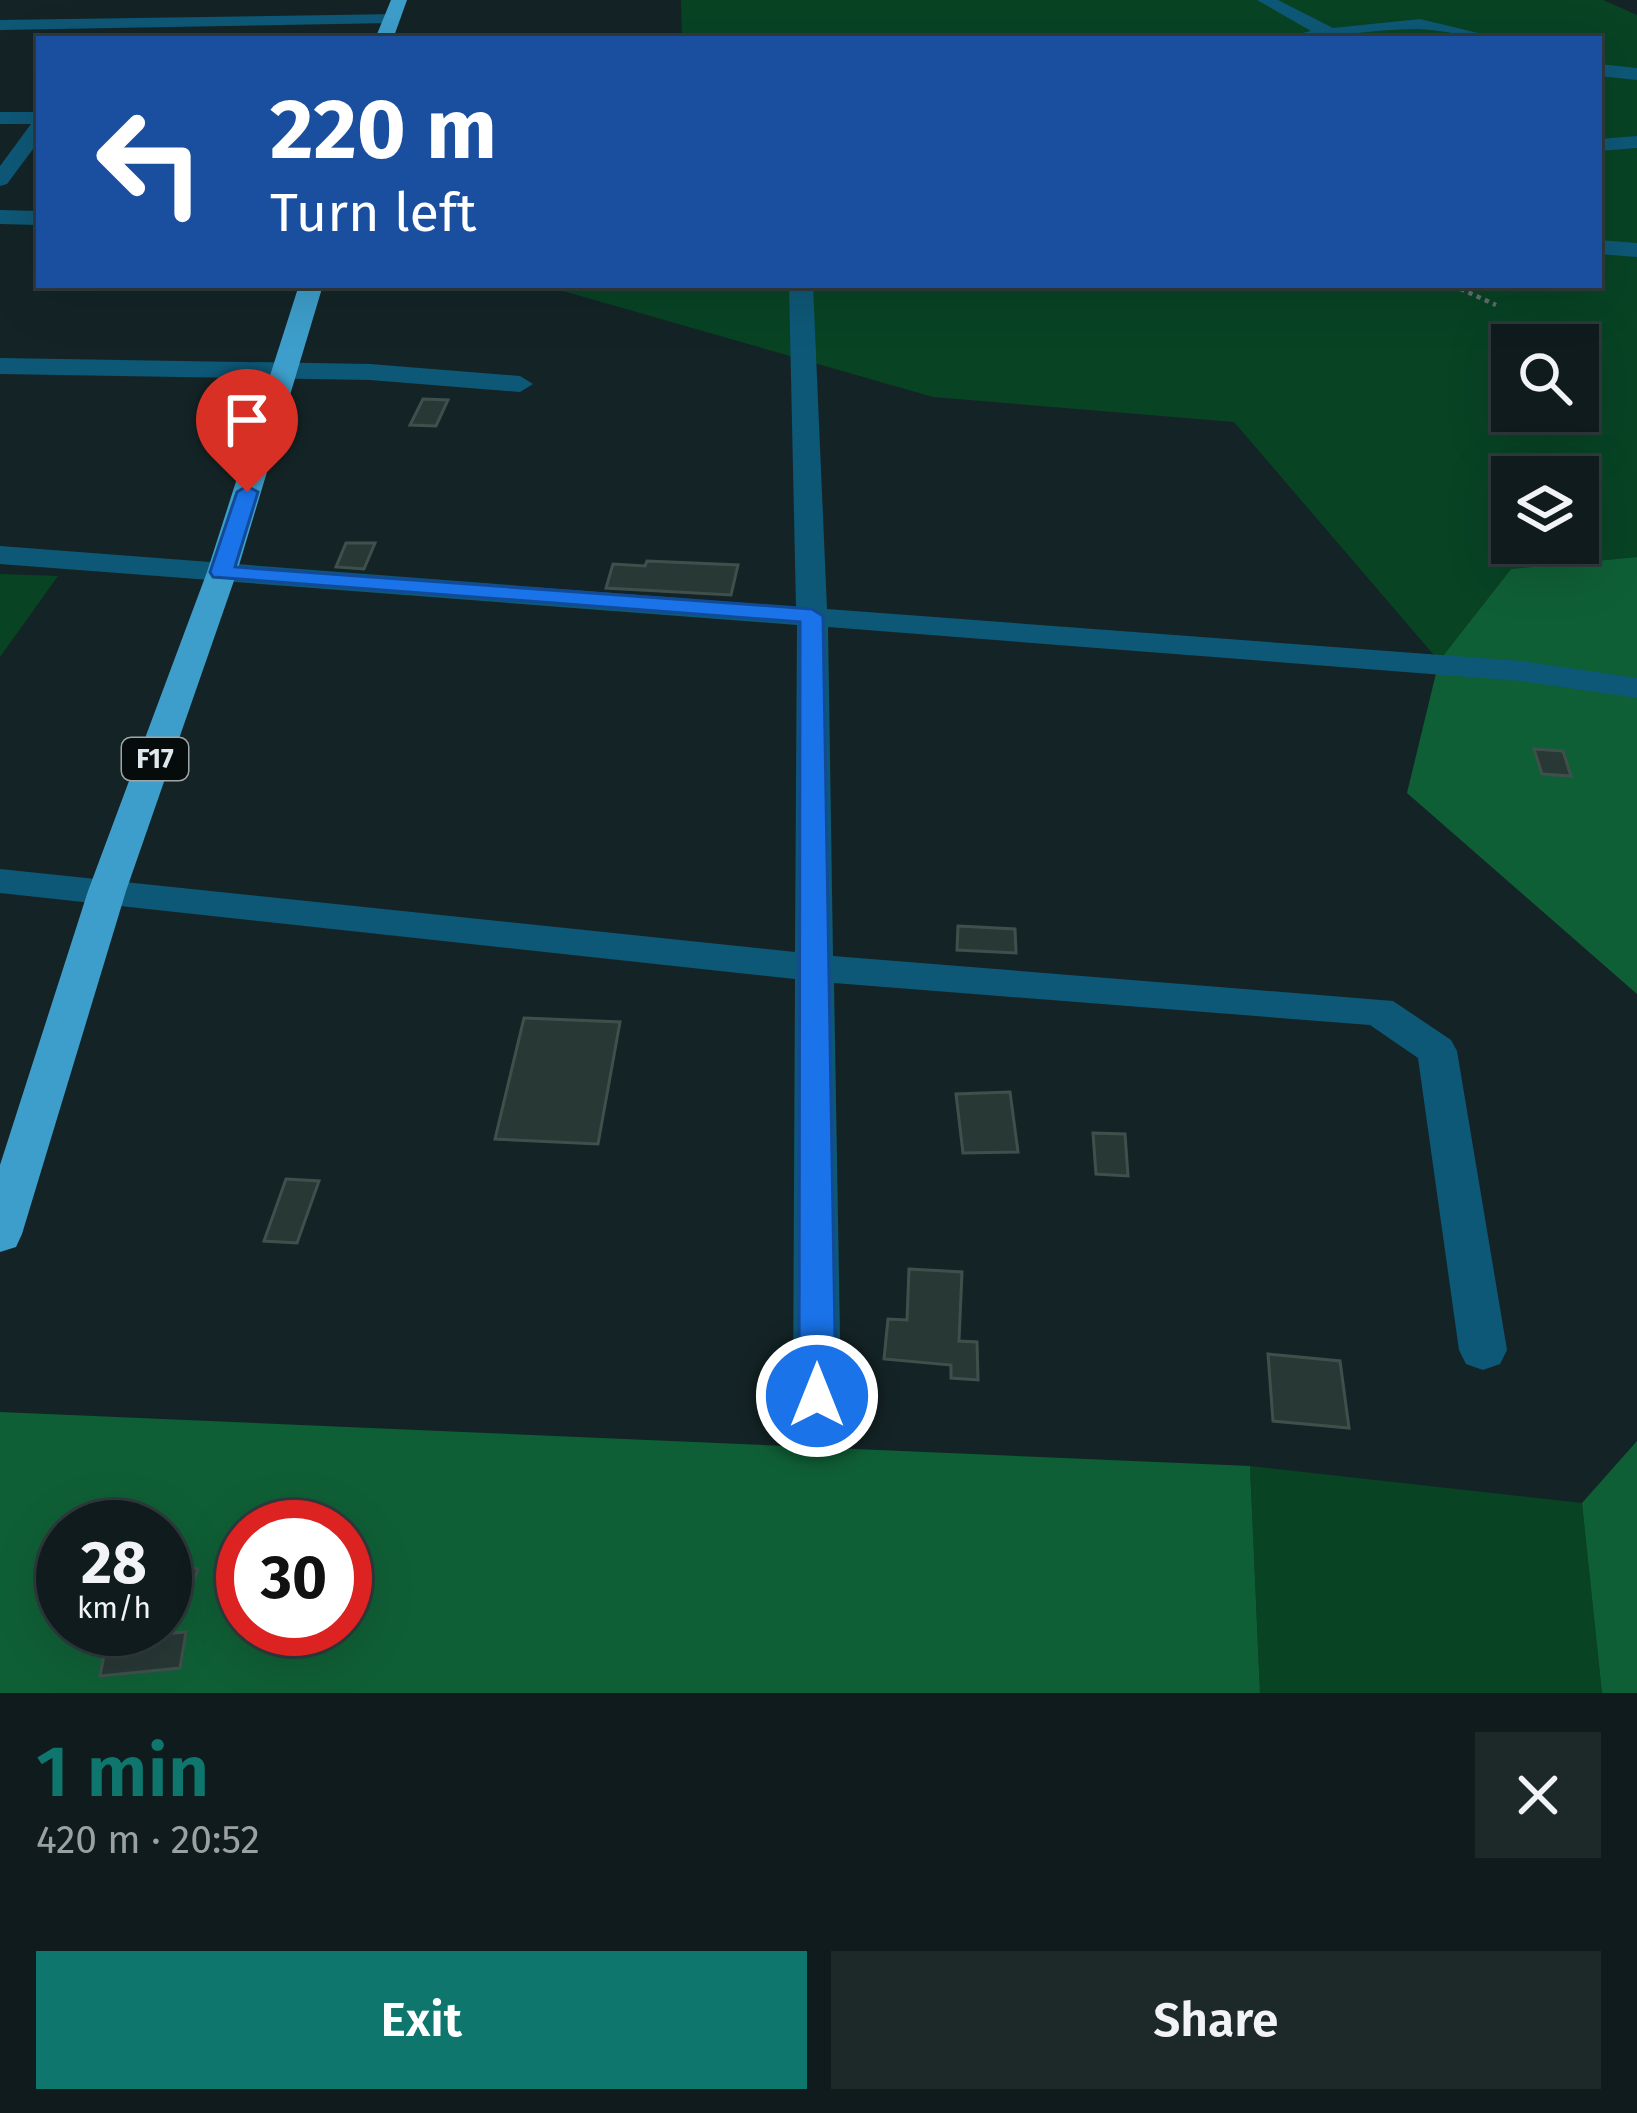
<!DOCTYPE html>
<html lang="en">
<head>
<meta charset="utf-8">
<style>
	body { margin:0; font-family:"Fira Sans",sans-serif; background:#1d2829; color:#f1f3f6; height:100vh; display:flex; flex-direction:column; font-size:45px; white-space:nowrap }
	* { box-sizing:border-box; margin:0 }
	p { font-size:39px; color:#9ba1a3 }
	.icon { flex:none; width:66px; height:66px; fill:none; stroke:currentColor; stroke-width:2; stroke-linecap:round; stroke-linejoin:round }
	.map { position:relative; height:1693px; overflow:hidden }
	.details { display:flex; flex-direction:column; background:#0f1b1c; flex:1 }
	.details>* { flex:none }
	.guide { position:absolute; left:36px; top:36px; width:1566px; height:252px; border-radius:0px; box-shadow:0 12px 48px #0002,0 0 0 3px #2f393b; background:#1a4fa0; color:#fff; overflow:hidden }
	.buttons { position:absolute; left:1491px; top:324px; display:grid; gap:24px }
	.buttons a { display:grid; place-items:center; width:108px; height:108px; border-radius:0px; background:#0f1b1c; box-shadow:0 12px 48px #0002,0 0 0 3px #2f393b; font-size:60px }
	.speed { position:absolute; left:36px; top:1500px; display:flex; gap:24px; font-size:60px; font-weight:700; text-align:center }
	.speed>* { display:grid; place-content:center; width:156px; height:156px; border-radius:50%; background:#0f1b1c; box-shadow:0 12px 48px #0002,0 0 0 3px #2f393b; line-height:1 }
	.speed small { font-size:30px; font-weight:400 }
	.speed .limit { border:18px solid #d22; background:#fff; color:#111 }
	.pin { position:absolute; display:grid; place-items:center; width:102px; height:102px; color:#fff; margin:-123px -51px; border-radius:50% 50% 50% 0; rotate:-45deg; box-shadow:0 0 12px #0007 }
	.pin .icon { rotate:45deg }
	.me { position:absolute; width:132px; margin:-66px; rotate:0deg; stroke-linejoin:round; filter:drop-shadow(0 0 9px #0008) }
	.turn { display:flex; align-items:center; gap:42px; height:252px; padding:0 36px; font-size:54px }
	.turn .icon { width:156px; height:156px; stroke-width:2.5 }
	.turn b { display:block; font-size:84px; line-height:102px }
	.round { display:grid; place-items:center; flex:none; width:126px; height:126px; border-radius:0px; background:#1d2829 }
	.summary { display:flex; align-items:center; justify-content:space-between; height:204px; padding:0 36px }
	h1 { font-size:72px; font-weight:600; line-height:90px; color:#0f766e }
	.primary-button { display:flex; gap:24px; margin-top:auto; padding:24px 36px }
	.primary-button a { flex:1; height:138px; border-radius:0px; background:#0f766e; color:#fff; font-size:48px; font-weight:600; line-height:138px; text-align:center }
	.primary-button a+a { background:#1d2829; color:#f1f3f6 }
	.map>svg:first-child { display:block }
</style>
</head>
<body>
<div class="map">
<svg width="1637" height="1693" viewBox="0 0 1637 1693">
	<rect width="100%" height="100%" fill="#142426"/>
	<path fill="#084324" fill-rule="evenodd" d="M681,0h922l34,15v542l-126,12 -72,92 -205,-239 -301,-25 -391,-112h1057v-246h-917zM1512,345h66v66h-66zM1512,477h66v66h-66z
		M0,574l58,2 -58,81z
		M1250,1466l332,37 20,190h-342z"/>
	<path fill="#0f5f36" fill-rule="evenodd" d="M1637,557v437l-230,-201 32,-132 72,-92z
		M0,1412l1250,54 10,227h-1260zM63,1527h102v102h-102zM243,1527h102v102h-102z
		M1637,1441v252h-35l-20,-190z"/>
	<path fill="#283835" stroke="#3f504c" stroke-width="3" d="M423,399l25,1 -12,26 -26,-1z
		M346,543h29l-11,26 -28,-2z
		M647,561l91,4 -7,30 -125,-7 7,-24 32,2z
		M1534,749l29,2 8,25 -29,-2z
		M958,926l57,3 1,24 -59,-3z
		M524,1018l96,4 -22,122 -103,-5z
		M1010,1092l8,60 -55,1 -7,-59z
		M1093,1133l32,1 3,42 -32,-2z
		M286,1179l33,2 -22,62 -33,-2z
		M909,1269l53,3 -3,69 18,1 1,38 -27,-2v-13l-67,-6 4,-40 19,1z
		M1268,1354l72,7 9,67 -76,-7z
		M165,1565l33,4 -25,64 13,-1 -6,36 -80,8 7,-36 58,-6z"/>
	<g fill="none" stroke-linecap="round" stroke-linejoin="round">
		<path stroke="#606d6f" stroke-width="4.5" stroke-dasharray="4.5 4.5" stroke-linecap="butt" d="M1452,285l44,20"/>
		<path fill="#0e5877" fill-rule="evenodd" d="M1257,0h21l55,28 87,-9 83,20c-29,0 -57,-9 -85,-10 -47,0 -94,10 -142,10l35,-8z
			M398,14l3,4 -9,5 -392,7v-10z
			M1599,64l38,4v12l-38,-4z
			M0,112h39v29l-32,43 -7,2v-20l31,-42h-31z
			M1637,136v12l-38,3v-12z
			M0,210l39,1v14l-39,-1z
			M1599,240l38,3v14l-38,-3z
			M789,285h24l14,324 694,52 116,17v20l-116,-17 -693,-54 5,329 560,45 58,39 6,11 50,299 -7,14 -17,6 -17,-6 -7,-14 -41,-292 -48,-33 -536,-42 7,413 -7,15 -17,6 -17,-6 -7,-15 2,-417 -795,-86v-24l795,83 2,-327 -797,-61v-18l796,61z
			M0,358l370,6 150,12 13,8 -13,8 -150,-12 -370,-6z"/>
		<path fill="#3e9ecb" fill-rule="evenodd" d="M391,0h16l-14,39h-18z
			M299,285h24l-86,287 -111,319 -104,343 -6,13 -16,5v-87l88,-274 119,-319z"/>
	</g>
	<path fill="#1a73e8" stroke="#114b97" stroke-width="3" d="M247,486l11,6 -23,75 577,42 11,7 13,780 -6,11 -13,5 -13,-5 -5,-11 1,-774 -587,-45 -3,-5 27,-80z"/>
	<g text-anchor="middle" stroke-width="12" stroke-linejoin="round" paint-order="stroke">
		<rect fill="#060c0c" stroke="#9ea6a7" stroke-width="3" x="122" y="738" width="66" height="42" rx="9"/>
		<g font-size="27" font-weight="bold" fill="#dfe8ea">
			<text x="155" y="768">F17</text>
		</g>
	</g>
</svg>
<div class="buttons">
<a><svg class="icon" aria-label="search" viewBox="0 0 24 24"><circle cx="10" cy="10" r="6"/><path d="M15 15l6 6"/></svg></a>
<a><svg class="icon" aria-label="layers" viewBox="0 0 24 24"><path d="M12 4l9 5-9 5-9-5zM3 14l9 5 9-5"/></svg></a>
</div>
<div class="speed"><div>28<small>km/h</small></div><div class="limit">30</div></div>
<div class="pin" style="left:247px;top:492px;background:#d93025"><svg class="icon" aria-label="arrive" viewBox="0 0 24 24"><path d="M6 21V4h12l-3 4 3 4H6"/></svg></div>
<svg class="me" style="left:817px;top:1396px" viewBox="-20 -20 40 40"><circle r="17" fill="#1a73e8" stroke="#fff" stroke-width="3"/><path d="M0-11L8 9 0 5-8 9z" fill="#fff"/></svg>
<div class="guide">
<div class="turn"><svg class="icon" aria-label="left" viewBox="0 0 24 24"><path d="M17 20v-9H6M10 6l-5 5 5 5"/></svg><div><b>220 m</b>Turn left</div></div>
</div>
</div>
<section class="details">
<div class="summary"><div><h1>1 min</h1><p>420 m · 20:52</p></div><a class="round"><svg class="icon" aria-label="close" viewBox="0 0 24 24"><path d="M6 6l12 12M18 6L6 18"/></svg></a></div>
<div class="primary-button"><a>Exit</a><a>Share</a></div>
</section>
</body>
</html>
